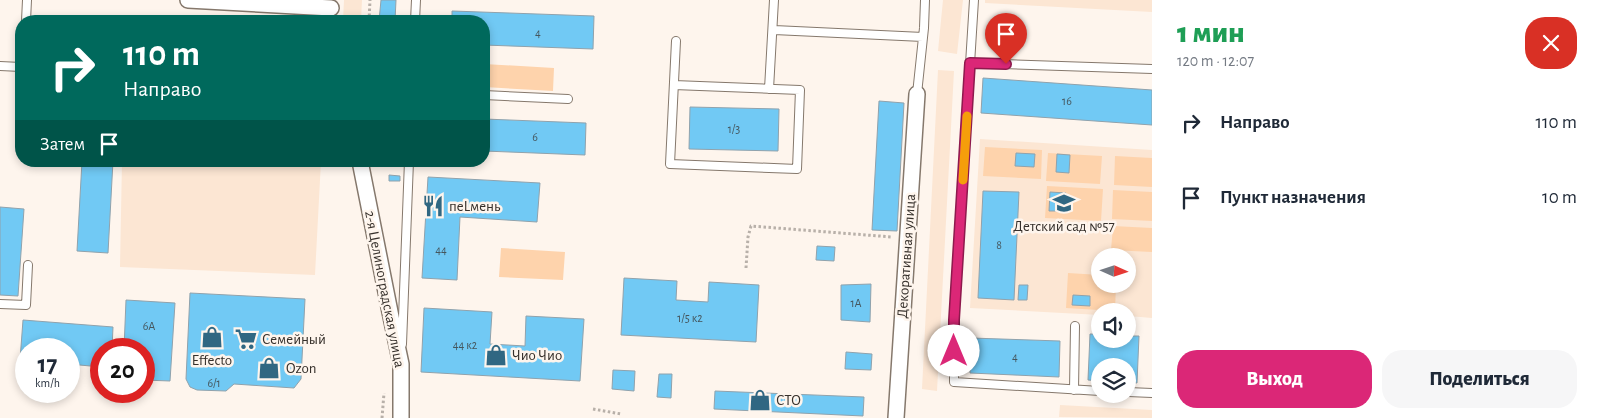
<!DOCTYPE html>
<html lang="ru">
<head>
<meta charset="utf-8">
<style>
	body { margin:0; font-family:"Alegreya Sans",sans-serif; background:#f6f6f7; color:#1f2937; height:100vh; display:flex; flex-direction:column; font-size:19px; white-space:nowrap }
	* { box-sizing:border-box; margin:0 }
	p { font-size:16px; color:#747a83 }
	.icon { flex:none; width:28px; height:28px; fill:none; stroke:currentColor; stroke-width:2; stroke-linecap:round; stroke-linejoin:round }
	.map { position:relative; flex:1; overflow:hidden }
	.drawer { display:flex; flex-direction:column; background:#fff; width:450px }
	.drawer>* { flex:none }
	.guide { position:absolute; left:15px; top:15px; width:475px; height:152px; border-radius:20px; box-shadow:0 2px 8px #0003; background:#00695c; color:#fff; overflow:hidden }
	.needle { width:32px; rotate:93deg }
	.controls { position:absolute; left:1091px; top:248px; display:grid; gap:10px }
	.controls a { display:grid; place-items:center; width:45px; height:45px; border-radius:50%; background:#fff; box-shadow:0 2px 8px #0003; font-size:25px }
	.speed { position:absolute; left:15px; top:338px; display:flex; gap:10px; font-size:25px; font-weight:700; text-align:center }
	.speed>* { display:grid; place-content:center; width:65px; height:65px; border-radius:50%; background:#fff; box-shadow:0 2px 8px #0003; line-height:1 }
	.speed small { font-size:12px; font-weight:400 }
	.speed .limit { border:8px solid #d22; background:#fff; color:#111 }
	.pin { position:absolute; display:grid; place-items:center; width:42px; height:42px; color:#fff; margin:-51px -21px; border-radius:50% 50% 50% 0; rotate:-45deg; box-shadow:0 0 5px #0007 }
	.pin .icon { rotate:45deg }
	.me { position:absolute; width:55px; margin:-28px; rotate:0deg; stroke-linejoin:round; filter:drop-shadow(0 0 4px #0008) }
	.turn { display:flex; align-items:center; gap:18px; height:105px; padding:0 25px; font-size:22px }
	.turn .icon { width:65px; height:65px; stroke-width:2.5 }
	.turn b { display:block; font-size:35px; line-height:42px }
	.then { display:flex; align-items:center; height:48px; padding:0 25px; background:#0003; gap:10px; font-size:19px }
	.round { display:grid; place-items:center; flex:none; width:52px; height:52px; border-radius:20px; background:#f6f6f7 }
	.summary { display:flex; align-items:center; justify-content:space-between; height:85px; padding:0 25px }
	h1 { font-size:30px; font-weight:800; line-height:38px; color:#1e9e55 }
	.cta { display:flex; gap:10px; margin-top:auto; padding:10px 25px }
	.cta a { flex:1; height:58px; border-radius:20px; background:#db2777; color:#fff; font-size:20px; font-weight:800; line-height:58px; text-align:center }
	.cta a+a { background:#f6f6f7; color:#1f2937 }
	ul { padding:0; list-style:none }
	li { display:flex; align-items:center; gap:15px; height:75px; padding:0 25px }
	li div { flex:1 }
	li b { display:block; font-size:19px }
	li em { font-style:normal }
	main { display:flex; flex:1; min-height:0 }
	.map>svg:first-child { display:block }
</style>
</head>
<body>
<main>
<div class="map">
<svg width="1152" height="418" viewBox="0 0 1152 418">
	<rect width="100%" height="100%" fill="#fef5ed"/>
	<path fill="#fce6d3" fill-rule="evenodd" d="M344,0h18l-1,21h-18z
		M943,0h20l-6,54 -19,-3z
		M985,0h167v12l-167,-9z
		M938,70l16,1 -17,320 -15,-2z
		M980,139l172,11v168l-24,-2v-5h-28v4l-130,-7zM1100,256h28v28h-28z
		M122,161h199l-6,114 -195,-8z
		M1060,405l92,5v8l-93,-1z"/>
	<path fill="#fed3ac" d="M484,64l70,4 -1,23 -69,-4z
		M985,147l57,3 -1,29 -58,-3z
		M1048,153l54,3 -2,28 -54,-3z
		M1115,156l37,2v29l-38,-2z
		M1047,186l56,3 -2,32 -56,-3z
		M1113,190l39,2v29l-40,-2z
		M1113,226l39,2v24l-41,-2z
		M501,248l64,4 -2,28 -64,-3z
		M1068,273l32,2v9h16l-1,27 -49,-3z"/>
	<path fill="#71c9f4" stroke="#90a2ac" d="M381,0h15l-1,21h-16z
		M452,11l142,5 -1,33 -109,-4v-24h-32z
		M983,78l169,12v35l-171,-12z
		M879,101l25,2 -7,128 -25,-1z
		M690,107l89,2 -1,42 -89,-2z
		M484,119l102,4 -1,32 -101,-4z
		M1016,153l19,1 -1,13 -19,-1z
		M1057,154l13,1 -1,18 -13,-1z
		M82,161h31l-5,92 -31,-2z
		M389,175l11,1v5h-11z
		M428,177l112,6 -3,39 -77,-5 -3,63 -35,-2z
		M983,191l36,1 -5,108 -36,-2z
		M1050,192l16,1 -1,18h-16z
		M0,207l24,2 -6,87 -18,-1z
		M817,246l18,1 -1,14 -18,-1z
		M624,278l53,3 -1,19 32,2 1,-20 50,3 -3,57 -135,-7z
		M871,284l-1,38 -29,-2v-35z
		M1019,285h9l-1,15h-9z
		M190,293l115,6 -4,80 -7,9 -60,-4 -8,7 -29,-1 -7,-3 -4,-8z
		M1073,295l17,1v10l-18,-1z
		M126,300l49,3 -5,78 -26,-1v-31h-20z
		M424,308l68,4 -2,32 35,2 1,-30 58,3 -4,62 -159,-9z
		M23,320l90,7 -1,22h-11v18l-32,-3v-15h-43v12l-6,-1z
		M1090,334h10v5h28v-3h11l-2,47 -9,-1v-16h-28v15l-12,-1z
		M971,338l89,3 -1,36 -89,-4z
		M846,352l26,2 -1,16 -26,-1z
		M613,370l22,1 -1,20 -22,-2z
		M659,374h13l-1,24 -14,-1z
		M715,391l149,6 -1,19 -149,-7z"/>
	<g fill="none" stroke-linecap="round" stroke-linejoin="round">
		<g stroke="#85786c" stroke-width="10">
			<path id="service" d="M974,0l-20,320v62l146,9
				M26,21l1,-21
				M415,21l1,-21
				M774,30l149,7
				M970,63l182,6
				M0,66l21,1
				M674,85l126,5 -3,79 -127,-5 6,-123
				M769,89l5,-89
				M917,94l7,-66 1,-28
				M484,95l84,4
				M0,304l26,1 2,-40
				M402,344l7,-183
				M1074,390l1,-64
				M1128,392l24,1"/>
		</g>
		<g stroke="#85786c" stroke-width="18">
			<path id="minor" d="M188,0l143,8
				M360,161l30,151 11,52v54
				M896,418l21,-324"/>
		</g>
		<path stroke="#b8b0a9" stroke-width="3" stroke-dasharray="2.5 2.5" stroke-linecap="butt" d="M369,21l1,-21
			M746,268l2,-31 3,-11 141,11
			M593,409l28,5
			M382,418l2,-25"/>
		<use href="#service" stroke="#fff" stroke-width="8"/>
		<use href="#minor" stroke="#fff" stroke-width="15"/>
	</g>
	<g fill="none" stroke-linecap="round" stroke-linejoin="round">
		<g stroke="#8e194d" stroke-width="12">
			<path id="route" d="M954,351v-31l16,-257 36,1"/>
		</g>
		<use href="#route" stroke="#db2777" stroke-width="9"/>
		<path stroke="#f59e0b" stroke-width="9" d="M963,180l4,-64"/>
	</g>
	<defs>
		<g id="school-bare" transform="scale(1.725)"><path d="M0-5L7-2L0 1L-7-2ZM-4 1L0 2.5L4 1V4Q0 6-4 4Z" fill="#306782" stroke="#fef5ed" stroke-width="2.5" paint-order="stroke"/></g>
		<g id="restaurant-bare" transform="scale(1.725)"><path d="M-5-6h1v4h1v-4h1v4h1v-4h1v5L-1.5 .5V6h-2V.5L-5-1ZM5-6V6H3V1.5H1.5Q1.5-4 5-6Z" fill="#306782" stroke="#fef5ed" stroke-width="2.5" paint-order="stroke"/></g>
		<g id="shop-bare" transform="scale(1.725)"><path d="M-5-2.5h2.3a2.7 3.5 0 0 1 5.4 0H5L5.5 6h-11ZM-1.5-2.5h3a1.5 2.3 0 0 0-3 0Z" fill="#306782" stroke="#fef5ed" stroke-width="2.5" paint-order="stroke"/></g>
		<g id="supermarket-bare" transform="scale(1.725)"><path d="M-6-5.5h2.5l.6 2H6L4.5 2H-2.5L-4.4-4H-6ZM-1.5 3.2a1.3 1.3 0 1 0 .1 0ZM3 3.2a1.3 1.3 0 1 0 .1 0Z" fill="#306782" stroke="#fef5ed" stroke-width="2.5" paint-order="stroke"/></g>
	</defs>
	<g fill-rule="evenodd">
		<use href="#school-bare" x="1064" y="203"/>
		<use href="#restaurant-bare" x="433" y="206"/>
		<use href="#shop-bare" x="212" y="337"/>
		<use href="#supermarket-bare" x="246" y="339"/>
		<use href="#shop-bare" x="496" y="355"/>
		<use href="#shop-bare" x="269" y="368"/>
		<use href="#shop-bare" x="760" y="400"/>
	</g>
	<g text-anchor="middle" stroke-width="5" stroke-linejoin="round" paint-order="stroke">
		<g font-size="12" fill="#45565d">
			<text x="538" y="37">4</text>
			<text x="1067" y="105">16</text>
			<text x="734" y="133">1/3</text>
			<text x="535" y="141">6</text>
			<text x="999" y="249">8</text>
			<text x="441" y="254">44</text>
			<text x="856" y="307">1А</text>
			<text x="690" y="322">1/5 к2</text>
			<text x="149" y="330">6А</text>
			<text x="465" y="349">44 к2</text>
			<text x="1015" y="361">4</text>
			<text x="214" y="387">6/1</text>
		</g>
		<g font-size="15" fill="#36302b" stroke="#fef5ed" text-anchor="start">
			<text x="449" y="211">пеLмень</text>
			<text x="1064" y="231" text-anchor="middle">Детский сад №57</text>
			<text x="262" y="344">Семейный</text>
			<text x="512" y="360">Чио Чио</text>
			<text x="212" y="365" text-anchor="middle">Effecto</text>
			<text x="286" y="373">Ozon</text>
			<text x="776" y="405">СТО</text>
		</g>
		<g font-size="15" fill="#36302b" stroke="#fef5ed">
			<text transform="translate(906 256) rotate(-86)" y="5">Декоративная улица</text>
			<text transform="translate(385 289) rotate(79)" y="5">2-я Целиноградская улица</text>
		</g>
	</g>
</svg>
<div class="controls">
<a><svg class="needle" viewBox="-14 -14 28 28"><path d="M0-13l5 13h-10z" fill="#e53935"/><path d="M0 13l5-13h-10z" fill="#747a83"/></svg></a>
<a><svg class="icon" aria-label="sound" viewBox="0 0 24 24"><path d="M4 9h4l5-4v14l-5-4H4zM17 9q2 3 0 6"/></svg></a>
<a><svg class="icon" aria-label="layers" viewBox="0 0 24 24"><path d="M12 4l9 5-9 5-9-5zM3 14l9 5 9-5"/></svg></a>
</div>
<div class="speed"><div>17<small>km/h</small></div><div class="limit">20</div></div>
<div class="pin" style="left:1006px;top:64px;background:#d93025"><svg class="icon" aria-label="arrive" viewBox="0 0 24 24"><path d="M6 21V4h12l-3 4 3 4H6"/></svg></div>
<svg class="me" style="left:954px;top:351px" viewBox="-20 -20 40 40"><circle r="19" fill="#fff"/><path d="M0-13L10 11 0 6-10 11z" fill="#db2777"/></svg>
<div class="guide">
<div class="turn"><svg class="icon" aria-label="right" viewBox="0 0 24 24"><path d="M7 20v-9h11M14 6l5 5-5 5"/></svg><div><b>110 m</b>Направо</div></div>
<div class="then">Затем<svg class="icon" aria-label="arrive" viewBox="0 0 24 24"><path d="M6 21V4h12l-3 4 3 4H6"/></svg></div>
</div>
</div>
<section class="drawer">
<div class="summary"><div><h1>1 мин</h1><p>120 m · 12:07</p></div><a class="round" style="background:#d93025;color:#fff"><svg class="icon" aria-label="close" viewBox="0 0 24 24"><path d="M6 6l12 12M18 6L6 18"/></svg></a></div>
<ul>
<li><svg class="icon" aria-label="right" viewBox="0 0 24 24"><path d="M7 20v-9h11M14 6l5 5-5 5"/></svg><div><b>Направо</b></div><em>110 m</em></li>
<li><svg class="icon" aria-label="arrive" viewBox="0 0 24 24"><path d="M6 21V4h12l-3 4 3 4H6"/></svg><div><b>Пункт назначения</b></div><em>10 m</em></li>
</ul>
<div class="cta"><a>Выход</a><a>Поделиться</a></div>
</section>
</main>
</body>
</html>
